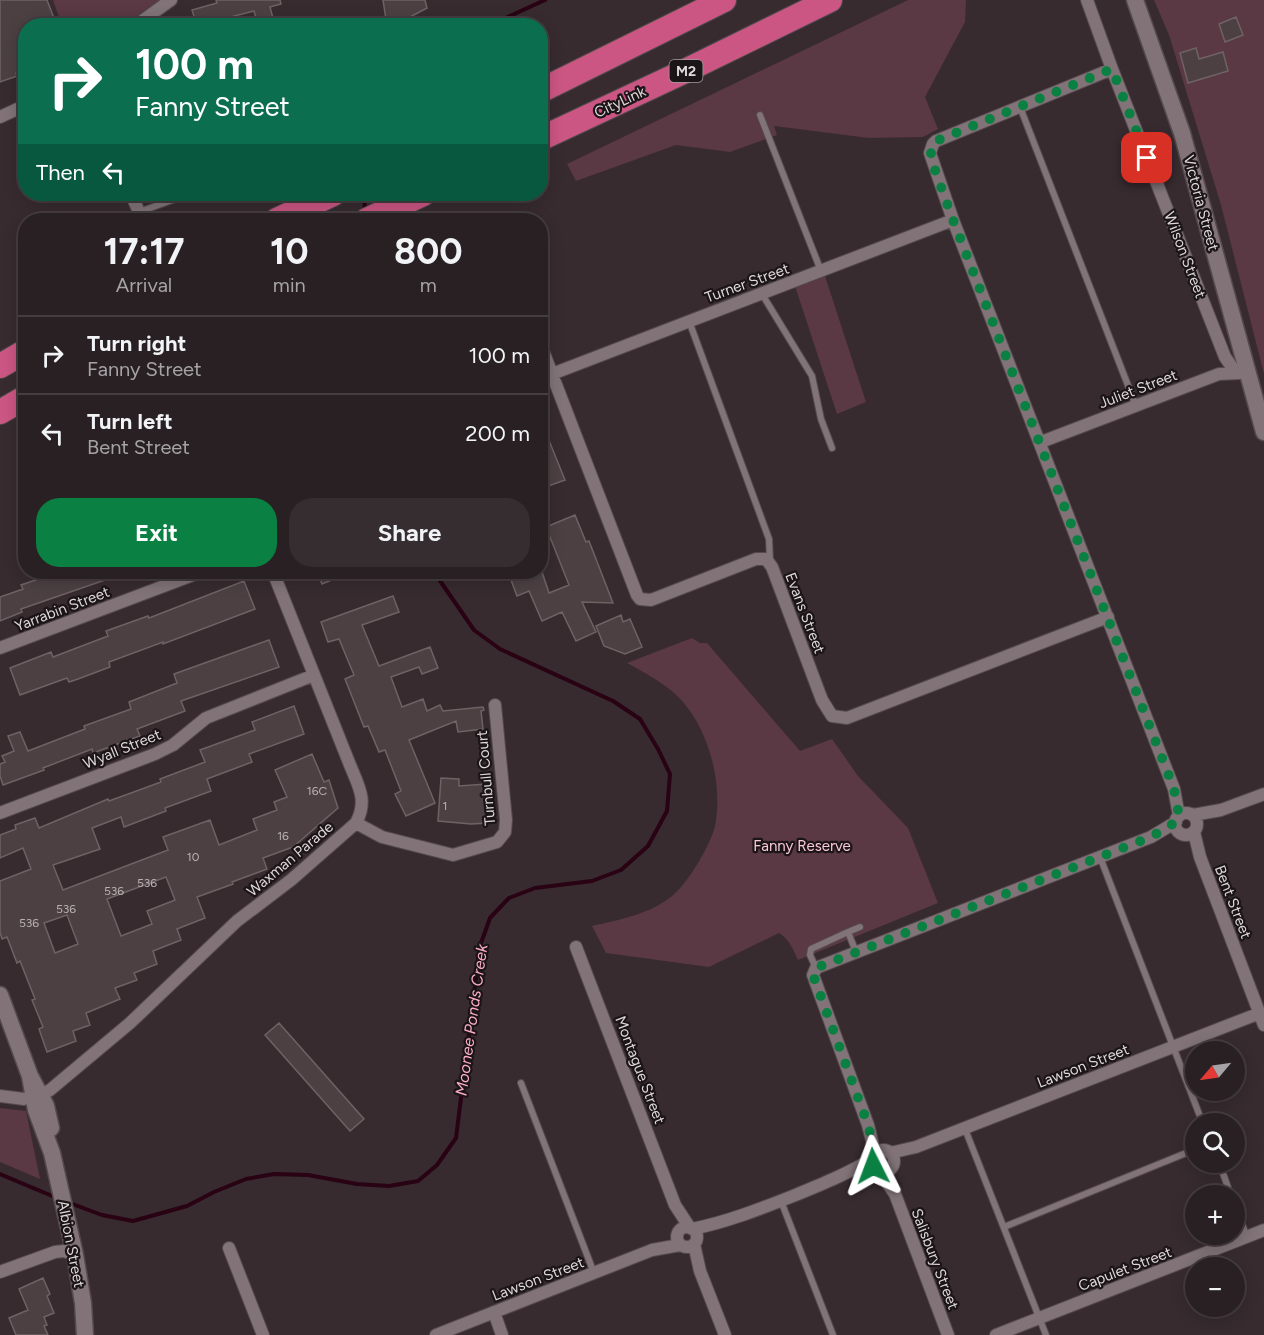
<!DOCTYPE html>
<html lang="en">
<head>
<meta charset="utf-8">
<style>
	body { margin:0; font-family:Figtree,sans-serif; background:#352d30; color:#f1f3f6; height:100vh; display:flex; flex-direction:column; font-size:22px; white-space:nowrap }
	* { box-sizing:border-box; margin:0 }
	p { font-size:20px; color:#a5a3a6 }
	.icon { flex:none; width:33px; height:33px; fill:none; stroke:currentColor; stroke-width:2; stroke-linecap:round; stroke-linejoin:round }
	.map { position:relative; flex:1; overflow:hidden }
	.sheet { position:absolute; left:18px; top:213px; width:530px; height:366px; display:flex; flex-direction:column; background:#292023; border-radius:24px; box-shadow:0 3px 15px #0003,0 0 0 2px #453e41 }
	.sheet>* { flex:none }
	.top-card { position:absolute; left:18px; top:18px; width:530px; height:183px; border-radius:24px; box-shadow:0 3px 15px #0003,0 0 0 2px #453e41; background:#0b6e4f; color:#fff; overflow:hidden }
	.needle { width:39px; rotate:241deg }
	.controls { position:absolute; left:1185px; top:1041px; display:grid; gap:12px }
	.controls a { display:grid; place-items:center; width:60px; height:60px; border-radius:50%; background:#292023; box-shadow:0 3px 15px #0003,0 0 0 2px #453e41; font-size:30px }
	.pin { position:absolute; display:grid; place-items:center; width:51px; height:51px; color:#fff; margin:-26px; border-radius:12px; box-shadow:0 3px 9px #0006 }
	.me { position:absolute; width:66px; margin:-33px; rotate:357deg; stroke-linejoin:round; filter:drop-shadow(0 0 4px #0008) }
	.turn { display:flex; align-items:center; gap:21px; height:126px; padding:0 18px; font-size:27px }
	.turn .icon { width:78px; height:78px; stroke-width:2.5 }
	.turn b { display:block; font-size:42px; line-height:51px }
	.then { display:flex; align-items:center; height:57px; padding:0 18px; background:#0003; gap:12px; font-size:22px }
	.eta { display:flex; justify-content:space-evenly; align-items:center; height:102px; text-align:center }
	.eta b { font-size:36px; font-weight:700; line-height:42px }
	.button { display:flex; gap:12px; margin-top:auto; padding:12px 18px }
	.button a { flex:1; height:69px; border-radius:24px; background:#0b8043; color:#fff; font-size:24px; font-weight:700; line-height:69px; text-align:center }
	.button a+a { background:#352d30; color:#f1f3f6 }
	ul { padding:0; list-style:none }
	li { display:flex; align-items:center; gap:18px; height:78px; padding:0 18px; border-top:2px solid #453e41 }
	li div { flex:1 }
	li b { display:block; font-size:22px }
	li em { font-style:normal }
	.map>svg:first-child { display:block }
</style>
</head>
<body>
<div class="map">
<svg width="1264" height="1335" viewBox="0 0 1264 1335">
	<rect width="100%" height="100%" fill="#372b2f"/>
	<path fill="#5a3844" d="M53,0h107l-37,25 -61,1z
		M908,0h58l-1,22 -40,75 13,32 -15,8 -54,1 -95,-12 3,9 -47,17 -54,-7 -100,36 -9,-17z
		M1154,0h110v374l-43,-169 -52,-170z
		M825,276l41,126 -29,12 -42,-128z
		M692,638l8,5h7l93,108 32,-12 26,37 50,52 30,75 -140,57c-5,-11 -9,-21 -19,-27l-70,34 -103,-14 -14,-27c27,-6 58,-12 80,-30 16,-13 38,-50 43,-70 8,-40 -5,-93 -32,-124 -16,-18 -36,-28 -56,-39z
		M0,1108l26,3 14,68 -40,-17z"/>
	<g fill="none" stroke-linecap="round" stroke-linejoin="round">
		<path stroke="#290213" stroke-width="4" d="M488,26l57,-26
			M364,194l1,17
			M0,1174l57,24
			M67,1202l35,13 31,6 54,-15 27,-14 32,-13 28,-5 34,1 49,9 32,2 29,-5 19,-16 19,-27 24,-192 10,-28 19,-20 26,-10 57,-7 29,-11 27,-24 19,-35 3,-37 -12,-25 -18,-30 -27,-18 -113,-52 -26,-19 -40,-58"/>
	</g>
	<path fill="#4c4043" stroke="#6f6265" stroke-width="1.5" fill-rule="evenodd" d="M0,0h47l10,26h-31v44l-10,3 1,3 -17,6z
		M216,0h64l1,4 -11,3 5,19h-17l-4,-15 -39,10 2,5h-20l-5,-16 25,-7z
		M383,0h42l2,8 -34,18h-6z
		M1236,17l7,18 -18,7 -6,-18z
		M1196,48l3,11 24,-7 5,19 -40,12 -8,-30z
		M540,418l25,62 -25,9z
		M575,515l11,27 3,-1 24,62 -31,-1 14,30 -20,9 -14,-29 -20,9 -13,-30 -12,5 -9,-24h34l7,21 20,-8 -23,-58z
		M59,572h43l3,8 -84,29 1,3 -22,9v-24l23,-8 -2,-4z
		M317,572h34l-29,12z
		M244,581l11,28 -92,35v-2l-54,20 1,5 -32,12 -9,3 -2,-4 -47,17 -10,-27 41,-16 2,5 55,-21 -2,-5 42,-15 1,2z
		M393,596l6,16 -37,13 17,41 51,-19 8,21 -16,6 -3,-7 -28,10 11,30 21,-8 4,12 13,-6 3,6 40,-4 1,3 -3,1 2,18 -25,3 -2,-11 -47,19 26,63 -29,13 -11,-22 6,-3 -16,-41 -6,2 -11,-26 -4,1 -19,-48 9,-4 -15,-36 -11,3 -7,-20z
		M621,615l2,7 7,-3 12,28 -17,7 -21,-8 -8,-20z
		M269,640l10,27 -98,34 4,10 -48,18 3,7 -47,17 -1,-4 -49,19 1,2 -41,15 -3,-9v-12l5,-2 -3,-6 12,-5 -6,-15 12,-4 8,19 57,-22 -1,-3 47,-17 -2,-7 48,-19 -3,-9z
		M294,706l10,28 -55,20 3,8 -45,17 4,12 -46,17 1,3 -42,16 -3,-10 -29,11 8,21 -47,16 10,25 105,-40 -5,-13 47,-17 9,25 38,-15 -4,-11 24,-9 -3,-8 13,-5 -12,-27 37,-16 12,28 5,-2 9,28 -45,39 -30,11 4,11 -35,13 1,2 -36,13 8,21 -28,11 4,11 -28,11 4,13 -23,9 3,7 -22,8 5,11 -34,14 4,12 -17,6 3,10 -29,11 -8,-23 4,-2 -11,-27 3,-1 -15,-38 -3,2 -10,-26 -5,2 -2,-7v-51l31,-12 -8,-21 -23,10v-23l16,-6 -1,-4 20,-7 4,10 69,-29 1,2 52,-19 -1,-3 45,-17 -5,-12 55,-20 -3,-8zM166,877l9,23 -28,11 5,13 -31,12 -14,-37zM67,915l11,29 -23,9 -11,-30z
		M441,778l18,1v7l27,-2 3,39 -18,1 -33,-3z
		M279,1023l85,96 -14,12 -85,-96z
		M43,1278l7,16 -3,2 7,17 -10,4 3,8 -3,1 4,9h-32l-7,-17 19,-8 -9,-21z"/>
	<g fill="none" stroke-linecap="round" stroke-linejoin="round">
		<g stroke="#544a4d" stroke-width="8">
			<path id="service" d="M1020,107l116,299
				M760,115l61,156
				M139,212l50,-18
				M762,294l50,82 9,43 11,29
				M689,321l80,218 1,22
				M1100,857l103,267
				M848,932l12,-5
				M816,968l-6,-13 1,-6 37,-17 8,20
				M521,1083l73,190
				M965,1129l81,206
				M1219,1162l12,34
				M781,1201l52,134
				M1234,1204l13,33
				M1004,1227l192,-78"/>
		</g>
		<g stroke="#544a4d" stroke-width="14">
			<path id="minor" d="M1087,0l25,69 113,288 11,16
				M135,26l36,-26
				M1112,69l-176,72 -3,3 -3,9 23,67 221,569 5,27
				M0,117l26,-12
				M131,194l8,18
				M540,343l97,252 3,4 11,1 105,-41h10l6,8 50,133 10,16 15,2 261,-101
				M552,374l401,-154
				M1041,442l178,-68 21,-1
				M0,648l201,-76
				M0,813l155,-59 18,-9 33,-27 108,-43
				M1175 824a11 11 0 1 1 22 0a11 11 0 1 1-22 0Z
				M1193,815l28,-5 43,-16
				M356,823l26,14 71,18 44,-13 8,-10 1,-12 -11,-115
				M1194,832l6,25 64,168
				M576,947l99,258 15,23
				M0,1096l24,3 17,-4 9,-5 80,-67 107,-102 54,-41 65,-57c12,-22 3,-36 -6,-58l-77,-193
				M872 1161a11 11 0 1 1 22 0a11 11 0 1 1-22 0Z
				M875,1153l-7,-28 -55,-150 3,-7 335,-131 25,-15
				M890,1153l26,-6 344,-134
				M880,1172l15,22 53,141
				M677 1237a10 10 0 1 1 20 0a10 10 0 1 1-20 0Z
				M692,1229c35,-7 68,-20 101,-33 27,-11 54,-22 79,-37
				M694,1244l6,27 25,64
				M229,1248l34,87
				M0,1272l55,-20 9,-1 11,4
				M494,1312l8,23
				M436,1335l216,-85 28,-5
				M996,1335l268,-105"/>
		</g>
		<g stroke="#544a4d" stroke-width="19">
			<path id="tertiary" d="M1135,0l47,133 82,299
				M0,995l30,81 16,30 5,22
				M30,1076l6,34 16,43 23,102 8,48 2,32"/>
		</g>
		<g stroke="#544a4d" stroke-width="26">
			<path id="motorway" d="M540,91l184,-91
				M540,139l141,-66 149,-73
				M277,220l56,-26
				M367,220l56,-26
				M0,366l26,-15
				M0,412l26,-15"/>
		</g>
		<use href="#service" stroke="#817377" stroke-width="6"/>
		<use href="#minor" stroke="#817377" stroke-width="12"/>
		<use href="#tertiary" stroke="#817377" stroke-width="16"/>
		<use href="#motorway" stroke="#cb5683" stroke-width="24"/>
	</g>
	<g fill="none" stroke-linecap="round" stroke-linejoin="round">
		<path stroke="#0b8043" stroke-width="10" stroke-dasharray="0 18" d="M873,1166l-1,-7 3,-6 -7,-28 -55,-150 3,-7 335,-131 25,-15 3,-6 -5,-27 -221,-569 -22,-61v-11l5,-7 176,-72 35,89"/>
	</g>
	<g text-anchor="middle" stroke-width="4.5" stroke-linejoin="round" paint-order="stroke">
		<g font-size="12" fill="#bab1b4">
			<text x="317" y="795">16C</text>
			<text x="445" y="810">1</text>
			<text x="283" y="840">16</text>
			<text x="193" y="861">10</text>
			<text x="147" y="887">536</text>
			<text x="114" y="895">536</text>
			<text x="66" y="913">536</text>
			<text x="29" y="927">536</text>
		</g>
		<rect fill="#1b1517" stroke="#a49d9f" stroke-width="1.5" x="669.5" y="60" width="33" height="22" rx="4.5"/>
		<g font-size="14" font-weight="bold" fill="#dfd7d9">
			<text x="686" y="76">M2</text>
		</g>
		<g font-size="15" fill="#dfd7d9" stroke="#1b1517">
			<text transform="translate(620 102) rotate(-25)" y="5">CityLink</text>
			<text transform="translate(1201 203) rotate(75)" y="5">Victoria Street</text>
			<text transform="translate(1185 255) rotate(69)" y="5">Wilson Street</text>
			<text transform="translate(747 283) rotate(-20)" y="5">Turner Street</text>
			<text transform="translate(1138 389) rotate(-21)" y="5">Juliet Street</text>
			<text transform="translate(62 609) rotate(-21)" y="5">Yarrabin Street</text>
			<text transform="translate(805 613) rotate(69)" y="5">Evans Street</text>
			<text transform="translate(122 749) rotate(-22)" y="5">Wyall Street</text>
			<text transform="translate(486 778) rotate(-95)" y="5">Turnbull Court</text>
			<text transform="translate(290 859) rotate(-40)" y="5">Waxman Parade</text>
			<text transform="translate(1233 902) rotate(69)" y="5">Bent Street</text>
			<text transform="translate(1083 1066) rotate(-21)" y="5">Lawson Street</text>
			<text transform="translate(640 1070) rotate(69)" y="5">Montague Street</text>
			<text transform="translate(71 1244) rotate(79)" y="5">Albion Street</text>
			<text transform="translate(935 1259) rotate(69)" y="5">Salisbury Street</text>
			<text transform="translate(1125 1269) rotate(-21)" y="5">Capulet Street</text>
			<text transform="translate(538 1279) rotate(-21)" y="5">Lawson Street</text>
		</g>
		<g font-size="15" fill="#fac8d7" stroke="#1b1517">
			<text x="802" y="851">Fanny Reserve</text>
		</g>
		<g font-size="16" font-style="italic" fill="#feaec8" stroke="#1b1517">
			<text transform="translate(471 1020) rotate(-82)" y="6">Moonee Ponds Creek</text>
		</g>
	</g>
</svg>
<div class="controls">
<a><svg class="needle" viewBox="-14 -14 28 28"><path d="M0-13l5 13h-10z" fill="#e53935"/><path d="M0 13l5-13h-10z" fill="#a5a3a6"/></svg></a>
<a><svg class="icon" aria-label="search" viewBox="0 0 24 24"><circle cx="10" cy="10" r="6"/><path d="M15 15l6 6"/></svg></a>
<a>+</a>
<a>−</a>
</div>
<div class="pin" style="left:1147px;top:158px;background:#d93025"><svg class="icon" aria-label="arrive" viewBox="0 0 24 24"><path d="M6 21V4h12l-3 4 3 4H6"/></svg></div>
<svg class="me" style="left:873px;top:1166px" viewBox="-20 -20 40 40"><path d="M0-17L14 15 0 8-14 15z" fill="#0b8043" stroke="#fff" stroke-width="4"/></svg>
<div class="top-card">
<div class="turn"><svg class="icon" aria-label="right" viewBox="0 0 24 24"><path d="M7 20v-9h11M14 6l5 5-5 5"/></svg><div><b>100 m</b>Fanny Street</div></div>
<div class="then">Then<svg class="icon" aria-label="left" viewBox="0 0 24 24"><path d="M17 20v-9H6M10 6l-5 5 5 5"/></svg></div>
</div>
<section class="sheet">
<div class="eta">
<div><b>17:17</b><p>Arrival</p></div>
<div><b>10</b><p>min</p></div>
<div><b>800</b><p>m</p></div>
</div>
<ul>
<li><svg class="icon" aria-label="right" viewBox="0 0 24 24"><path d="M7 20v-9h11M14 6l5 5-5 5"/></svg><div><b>Turn right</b><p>Fanny Street</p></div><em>100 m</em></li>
<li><svg class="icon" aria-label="left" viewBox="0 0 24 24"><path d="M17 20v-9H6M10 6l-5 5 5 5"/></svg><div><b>Turn left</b><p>Bent Street</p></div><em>200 m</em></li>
</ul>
<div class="button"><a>Exit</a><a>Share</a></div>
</section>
</div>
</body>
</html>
